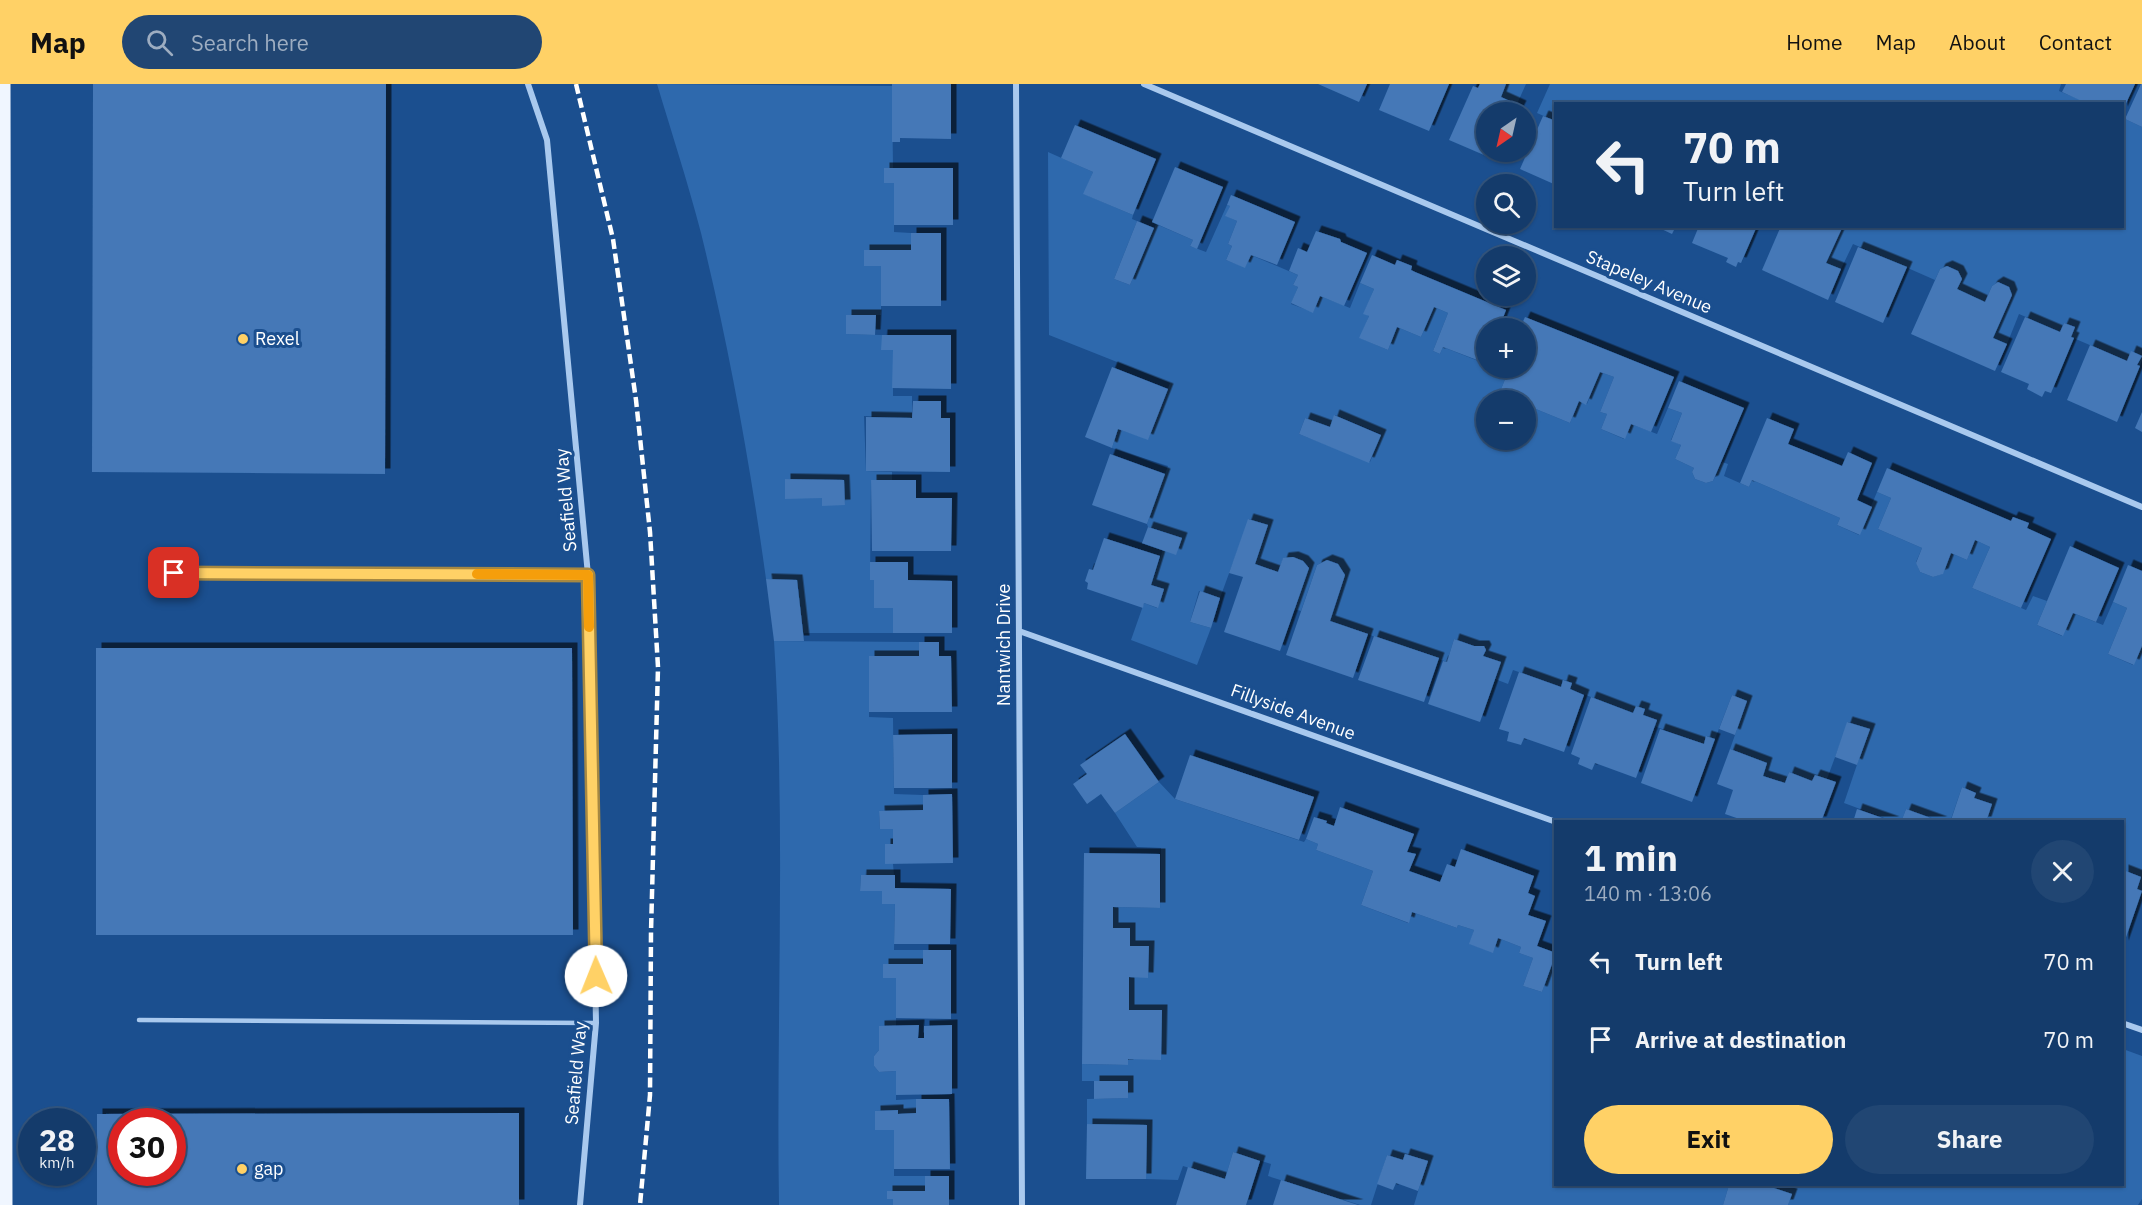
<!DOCTYPE html>
<html lang="en">
<head>
<meta charset="utf-8">
<style>
	body { margin:0; font-family:"IBM Plex Sans",sans-serif; background:#214673; color:#f1f3f6; height:100vh; display:flex; flex-direction:column; font-size:22px; white-space:nowrap }
	* { box-sizing:border-box; margin:0 }
	p { font-size:20px; color:#9dadc1 }
	.icon { flex:none; width:33px; height:33px; fill:none; stroke:currentColor; stroke-width:2; stroke-linecap:round; stroke-linejoin:round }
	.map { position:relative; flex:1; overflow:hidden }
	.sheet { position:absolute; left:1554px; top:736px; width:570px; height:366px; display:flex; flex-direction:column; background:#143b6b; border-radius:0px; box-shadow:0 2px 4px #0004,0 0 0 2px #33557e }
	.sheet>* { flex:none }
	.banner { position:absolute; left:1554px; top:18px; width:570px; height:126px; border-radius:0px; box-shadow:0 2px 4px #0004,0 0 0 2px #33557e; background:#143b6b; color:#f1f3f6; overflow:hidden }
	.needle { width:39px; rotate:214deg }
	.buttons { position:absolute; left:1476px; top:18px; display:grid; gap:12px }
	.buttons a { display:grid; place-items:center; width:60px; height:60px; border-radius:50%; background:#143b6b; box-shadow:0 2px 4px #0004,0 0 0 2px #33557e; font-size:30px }
	.speed { position:absolute; left:18px; top:1024px; display:flex; gap:12px; font-size:30px; font-weight:700; text-align:center }
	.speed>* { display:grid; place-content:center; width:78px; height:78px; border-radius:50%; background:#143b6b; box-shadow:0 2px 4px #0004,0 0 0 2px #33557e; line-height:1 }
	.speed small { font-size:15px; font-weight:400 }
	.speed .limit { border:9px solid #d22; background:#fff; color:#111 }
	.pin { position:absolute; display:grid; place-items:center; width:51px; height:51px; color:#fff; margin:-26px; border-radius:12px; box-shadow:0 3px 9px #0006 }
	.me { position:absolute; width:66px; margin:-33px; rotate:359deg; stroke-linejoin:round; filter:drop-shadow(0 0 4px #0008) }
	.turn { display:flex; align-items:center; gap:21px; height:126px; padding:0 30px; font-size:27px }
	.turn .icon { width:78px; height:78px; stroke-width:2.5 }
	.turn b { display:block; font-size:42px; line-height:51px }
	.round { display:grid; place-items:center; flex:none; width:63px; height:63px; border-radius:32px; background:#214673 }
	.overview { display:flex; align-items:center; justify-content:space-between; height:102px; padding:0 30px }
	h1 { font-size:36px; font-weight:700; line-height:45px }
	.button { display:flex; gap:12px; margin-top:auto; padding:12px 30px }
	.button a { flex:1; height:69px; border-radius:36px; background:#ffd166; color:#111; font-size:24px; font-weight:700; line-height:69px; text-align:center }
	.button a+a { background:#214673; color:#f1f3f6 }
	ul { padding:0; list-style:none }
	li { display:flex; align-items:center; gap:18px; height:78px; padding:0 30px }
	li div { flex:1 }
	li b { display:block; font-size:22px }
	li em { font-style:normal }
	header { display:flex; align-items:center; gap:36px; box-sizing:border-box; height:84px; padding:0 30px; background:#ffd166; color:#111 }
	header strong { font-size:28px }
	nav { display:flex; gap:33px; margin-inline-start:auto; font-size:21px }
	.search { width:420px; height:54px; background:#214673; display:flex; align-items:center; gap:15px; box-sizing:border-box; padding:0 21px; border-radius:33px; color:#9dadc1; font-size:22px }
	.map>svg:first-child { display:block }
</style>
</head>
<body>
<header>
<strong>Map</strong>
<div class="search"><svg class="icon" aria-label="search" viewBox="0 0 24 24"><circle cx="10" cy="10" r="6"/><path d="M15 15l6 6"/></svg>Search here</div>
<nav><a>Home</a><a>Map</a><a>About</a><a>Contact</a></nav>
</header>
<div class="map">
<svg width="2142" height="1121" viewBox="0 0 2142 1121">
	<defs>
		<filter id="shadow"><feDropShadow dx="5.5" dy="-5.5" stdDeviation="0" flood-color="#0009"/></filter>
	</defs>
	<rect width="100%" height="100%" fill="#1b4f8f"/>
	<path fill="#2e69ad" fill-rule="evenodd" d="M657,0l235,2 1,82h-9v14l10,1v49l17,1v17h-47v16h17v49h-34l-1,19 36,1v14l11,1v46h19v22l-48,-2 2,55 26,1v8l-21,1 -1,99h4v28h19v25h-90l-6,-53 -31,-1c-16,-116 -37,-232 -65,-346 -13,-50 -29,-99 -44,-149zM785,395l59,1 1,25h-23v-7h-37z
		M1506,0h20l-9,20 -16,-7z
		M1550,0h511l-2,7 29,12 -532,1 -1,17 -18,-8z
		M2123,34l19,9v233l-2,6 -3,-1 4,-9 -10,-4 -4,9 -56,-24 4,-10 -11,-4 -4,9 -41,-18 -12,30 -14,-6 19,-43 -3,-8 -11,-5 -6,4 -7,16 -28,-13 5,-10 -4,-8 -11,-5 -7,3 -5,11 -82,-36 -12,25 -15,-6 17,-36 279,-1z
		M1048,68l45,20 -9,22 49,21 -1,4 5,2 -23,58 16,6 26,-61 37,16 -3,6 16,6 21,-47 3,1 -4,10 11,5 -9,23 4,2 -6,14 19,7 6,-12 47,20 -5,10 5,2 -7,17 22,8 7,-16 30,12 10,-25 14,6 -10,24 5,3 -9,22 28,12 9,-23 24,10 13,-30 14,6 -15,38 7,3 3,-7 43,17v4h11l11,4 -9,22 16,6h-29v40h40v-35l44,18 9,-22 8,3 13,-32 14,5 -14,35 7,2 -6,15 23,10 7,-15 26,10 11,-26 14,5 -11,27 10,5 -6,14 19,9 -2,4 3,7 11,4 7,-2 9,-19 6,2 -4,12 25,11 3,-7 88,38 -3,7 22,10 18,-43 14,6 -13,31 44,19 -6,14 4,10 13,5 9,-3 9,-21 16,7 8,-20 15,7 -18,41 54,22 7,-14 14,5 -10,24 25,11 11,-23 30,12 10,-23 14,6 -19,46 25,11 9,-19v245l-5,-2 -14,-18v1l-1,-50h-136l6,-18 -18,-6 2,-6 -14,-5 -12,35h-7l-37,-13 -5,13h-6l-51,-19 25,-74 -21,-7 -21,57 -12,-4 -3,6 -23,-9 -4,11 -22,-7 4,-13 -37,-14 17,-48 -15,-6 -17,44 -8,-3 -3,8 -50,-18 -11,-11 2,-6 -9,-3 -3,7 -63,-24 2,-6 -8,-3 -3,7 -48,-17 -5,14 -13,-5 6,-17 -18,-6 3,-6 -2,-4h-10l-20,-7 -7,23 -117,-41 15,-46 -7,-11 -11,-4 -10,5 -16,46 -7,-2 15,-42c-8,-9 -15,-10 -26,-8l-5,13 -23,-8 13,-38 -19,-7 -29,79 -21,-7 -9,31 21,6 -14,37 -66,-25 13,-37 13,5 7,-19 -13,-4 12,-35 18,-11 -33,-12 -1,-3 21,-58 -56,-18 6,-19 30,10 22,-56 -121,-48zM1335,331l46,19 -11,28 -71,-28 6,-16 25,9z
		M774,557l145,1v14l-50,1v60l24,1 1,76 29,1v15l-44,1 1,18h13v15h-8l8,20 1,11h-33l-1,16h22v13h13l-1,46h29v14h-40v14h13v48h-17v24l-5,6v10l5,6 17,-1v29l20,-1v14l-18,1v-4l-23,1v19h19v46h31v15h-38v8h6v6h-114c-3,-188 7,-376 -5,-564z
		M1159,698l16,17 129,43 2,-3 12,5 -2,6 57,21 -12,34 47,18 4,-11 45,16 1,-3 16,5 -4,14 23,8 5,-14 23,9 -2,6 14,5 -10,28 19,6 13,-38 1,231h173l-6,20h-309l13,-44 -24,-1 -16,-5 -16,50h-11l-92,-29 3,-12 -38,-12 -8,27 -42,-13 -5,14 -32,-1v-54l-59,-1v-25l40,-1v-17h-45v-17l46,1v-6l33,-48 -32,-1v-33h19l1,-31h-19v-18h-17v-21l47,1 1,-60 -24,-1 -22,-34z
		M2123,965l19,7v143l-4,6h-350l3,-11 -26,-9h357z"/>
	<path fill="#4478b7" fill-rule="evenodd" filter="url(#shadow)" d="M93,0h293l-1,390 -293,-2z
		M892,0h59v55l-51,-1v4h-8z
		M1318,0h49l-8,18z
		M1390,0h59l-20,47 -50,-21z
		M1480,0h26l-5,13 20,9 -3,6h-32v40h16l-4,9 -49,-21 24,-54 5,2z
		M2066,0h69l-13,28v-8h-34l-26,-12z
		M2141,0h1v43l-17,-8z
		M1543,32l13,5v64l-36,-16z
		M1075,41l81,34 -23,56 -50,-21 10,-22 -32,-14z
		M1175,83l48,20 -26,62 -7,-3 3,-6 -41,-18z
		M884,84h69v57h-59v-42h-10z
		M1231,111l64,27 -18,43 -26,-10 -6,13 -19,-8 6,-14 -4,-2 9,-23 -12,-5 5,-10 -3,-1z
		M1137,137l17,7 -24,57 -16,-6z
		M1655,142h21l-4,8z
		M1699,142h58l-16,37 -3,-1 -2,5 -10,-5 2,-4 -36,-15z
		M1781,142h62l-17,37 15,6 -13,31 -66,-30z
		M1316,147l24,8 1,3 26,11 -23,53 -24,-10 -7,17 -22,-10 7,-16 -5,-2 5,-10 -9,-4 9,-23 9,4z
		M911,149h30v73h-60v-40h-17v-16h47z
		M1858,163l49,20 -24,56 -48,-21z
		M1372,171l23,10 2,-5 15,6 -1,4 4,2 91,38 -7,18h-13l-1,35 -42,-16 -3,7 -7,-3 15,-38 -14,-6 -13,30 -24,-10 -9,23 -29,-12 10,-22 -6,-2 11,-25 -14,-6z
		M1947,182l11,5 4,8 -5,10 28,13 7,-16 6,-4 11,5 3,8 -19,43 14,6 -12,27 -84,-37 29,-65z
		M846,231h30l-1,20 -29,-1z
		M1525,233l149,60 -23,55 -20,-8 -6,15 -24,-10 6,-15 -7,-2 14,-35 -14,-5 -14,33 -7,-4 -9,22 -44,-18v-5h-11l-16,-6 9,-22 -5,-2 1,-2h22v-40h-6z
		M2025,233l35,15 4,-9 11,4 -4,10 3,1 -23,55 -6,-2 -3,6 -15,-8 2,-5 -28,-12z
		M882,251h69v54l-59,-1 1,-38h-12z
		M2090,261l37,16 4,-10 11,5 -5,9 3,1 -23,56 -50,-22z
		M1112,283l56,22 -20,51 -30,-11 -6,19 -27,-11z
		M1679,297l65,27 -31,73 -7,2 -11,-4 -3,-7 2,-4 -19,-9 6,-14 -10,-4 11,-28 -14,-5z
		M913,317h28v17h9v54l-84,-1v-54l46,1z
		M2142,328v20l-7,-4z
		M1334,331l47,20 -12,28 -70,-29 6,-16 25,9z
		M1767,334l27,11 -6,15 25,10 29,12 6,-14 24,11 -15,37 15,7 -12,28 -23,-10 3,-7 -88,-38 -3,7 -9,-4z
		M1110,370l55,20 -18,50 -55,-19z
		M1887,384l124,53 2,-4 16,6 -2,5 24,11 -30,69 -49,-20 18,-41 -15,-7 -8,20 -16,-7 -8,21 -10,3 -13,-5 -4,-9 6,-15 -44,-19 13,-31 -14,-6z
		M785,395l59,1 1,25 -23,1v-8l-37,1z
		M871,396h45v18h36l-1,53h-79z
		M1248,435l20,6 -13,39 23,8 5,-14 10,-1 10,4 6,7 -29,83 -56,-19 19,-55 -14,-4z
		M1148,443l34,11 -6,17 -34,-12z
		M1104,454l56,18 -9,29 13,4 -6,19 -14,-5 -1,5 -56,-19 1,-6 -3,-2 4,-12 4,1z
		M2070,462l49,22 -23,54 -23,-9 -10,23 -26,-11z
		M1327,476l11,4 7,11 -15,46 38,13 -15,44 -67,-23 31,-90z
		M870,478h38v18l44,1v52h-59v-25h-19v-28h-4z
		M2128,481l14,6v75l-8,19 -26,-11 19,-46 -14,-6z
		M766,495l31,1 7,61h-30z
		M1200,507l20,7 -9,30 -21,-6z
		M1374,552l65,22 -15,44 -66,-22z
		M1454,555l20,7h10l2,4 -3,6 18,6 -21,60 -52,-18 15,-43 4,1z
		M919,558h20v14h12l1,56h-83v-56h50z
		M96,564h476l1,287h-477z
		M1519,588l42,15 2,-7 9,3 -2,6 14,6 -20,57 -40,-14 -3,7 -14,-4 2,-9 -10,-3z
		M1732,611l15,6 -12,34 -16,-6z
		M1591,613l42,16 3,-7 9,3 -2,6 14,5 -21,58 -41,-15 -3,7 -14,-6 2,-6 -9,-4z
		M1847,638l23,7 -13,36 -22,-8z
		M1660,645l44,15 2,-8 9,3 -23,63 -51,-19z
		M952,650v54h-58l-1,-53z
		M1125,650l34,48 -44,31 -14,-19 -14,10 -14,-20 14,-10 -7,-9z
		M1730,665l37,14 -4,13 22,7 4,-11 23,9 3,-6 21,7 -15,40h-73l-23,-8 8,-24 -16,-6z
		M1190,671l124,42 -15,43 -124,-41z
		M1962,703l14,6 -2,5 18,6 -6,18h-29l-6,-2z
		M952,710l1,69 -68,1v-20h8v-15h-13l-1,-18 44,-1v-15z
		M1340,723l74,27 -7,18 9,2 -7,17 31,11 7,-18 8,3 6,-18 73,27 -6,17 7,3 -7,19 18,6 -9,25 19,7 -14,39 -19,-6 10,-28 -14,-5 2,-6 -23,-9 -5,15 -24,-9 5,-14 -16,-5 -1,3 -45,-16 -3,11 -48,-18 12,-34 -57,-21 2,-6 -12,-5 8,-22 13,4 -1,2 8,3z
		M1857,725l37,13h-41z
		M1906,725l36,13h-41z
		M1084,769l76,1v54l-47,-1v21h17v18h19l-1,32 -19,-1v33h33l-1,50 -33,-1v6l-46,-1z
		M2123,786l18,7 -4,12 5,2 -19,55z
		M861,791h34v13l56,1 -1,55h-56l1,-40h-13v-13h-22z
		M923,866h28v69l-55,-1v-40h-13v-14h40z
		M919,941l-1,13h6v-12l28,-1v69l-56,1v-24l-17,1 -5,-6v-10l5,-6v-24z
		M1094,997h34v17l-34,1z
		M916,1015h33l1,70h-56v-39h-19v-19l23,-1v4l18,-1z
		M519,1029v92h-422v-91zM122,1038h50v51h-50z
		M1087,1040l60,1 -1,54h-60z
		M1233,1068l27,9 -14,44h-70l12,-38 37,12z
		M1405,1070l23,7 -10,30 -22,-8 -3,7 -16,-6 10,-29 16,5z
		M925,1092h24v29h-56v-6h-6v-8h38z
		M1281,1096l77,25h-85z
		M1729,1101h36l27,9 -4,11h-65z"/>
	<g fill="none" stroke-linecap="round" stroke-linejoin="round">
		<path stroke="#a9c9ee" stroke-width="4.5" d="M151,489l437,2
			M139,936l457,3"/>
		<path stroke="#a9c9ee" stroke-width="6" d="M528,0l19,56 41,435 8,448 -16,182
			M1016,0l6,1121
			M1144,0l998,423
			M1019,547l537,191
			M2122,939l20,7"/>
		<path stroke="#f0f6ff" stroke-width="15" d="M3,0l2,1121"/>
		<path stroke="#fff" stroke-width="4.5" stroke-dasharray="10 4.5" stroke-linecap="butt" d="M576,0l37,155 23,161 14,132 8,135 -7,265 -1,163 -10,110"/>
	</g>
	<g fill="none" stroke-linecap="round" stroke-linejoin="round">
		<g stroke="#a68842" stroke-width="15">
			<path id="route" d="M174,489l414,2 8,401"/>
		</g>
		<use href="#route" stroke="#ffd166" stroke-width="10"/>
		<path stroke="#f59e0b" stroke-width="10" d="M477,490l111,1 1,52"/>
	</g>
	<g fill="#ffd166" stroke="#1b4f8f" stroke-width="2">
		<circle cx="243" cy="255" r="6"/>
		<circle cx="242" cy="1085" r="6"/>
	</g>
	<g text-anchor="middle" stroke-width="6" stroke-linejoin="round" paint-order="stroke">
		<g font-size="18" fill="#fff" stroke="#1b4f8f">
			<text transform="translate(1649 198) rotate(23)" y="6">Stapeley Avenue</text>
			<text transform="translate(566 416) rotate(-95)" y="6">Seafield Way</text>
			<text transform="translate(1004 561) rotate(-90)" y="6">Nantwich Drive</text>
			<text transform="translate(1293 628) rotate(20)" y="6">Fillyside Avenue</text>
			<text transform="translate(576 989) rotate(-85)" y="6">Seafield Way</text>
		</g>
		<g font-size="18" fill="#fff" stroke="#1b4f8f" text-anchor="start">
			<text x="255" y="261">Rexel</text>
			<text x="254" y="1091">gap</text>
		</g>
	</g>
</svg>
<div class="buttons">
<a><svg class="needle" viewBox="-14 -14 28 28"><path d="M0-13l5 13h-10z" fill="#e53935"/><path d="M0 13l5-13h-10z" fill="#9dadc1"/></svg></a>
<a><svg class="icon" aria-label="search" viewBox="0 0 24 24"><circle cx="10" cy="10" r="6"/><path d="M15 15l6 6"/></svg></a>
<a><svg class="icon" aria-label="layers" viewBox="0 0 24 24"><path d="M12 4l9 5-9 5-9-5zM3 14l9 5 9-5"/></svg></a>
<a>+</a>
<a>−</a>
</div>
<div class="speed"><div>28<small>km/h</small></div><div class="limit">30</div></div>
<div class="pin" style="left:174px;top:489px;background:#d93025"><svg class="icon" aria-label="arrive" viewBox="0 0 24 24"><path d="M6 21V4h12l-3 4 3 4H6"/></svg></div>
<svg class="me" style="left:596px;top:892px" viewBox="-20 -20 40 40"><circle r="19" fill="#fff"/><path d="M0-13L10 11 0 6-10 11z" fill="#ffd166"/></svg>
<div class="banner">
<div class="turn"><svg class="icon" aria-label="left" viewBox="0 0 24 24"><path d="M17 20v-9H6M10 6l-5 5 5 5"/></svg><div><b>70 m</b>Turn left</div></div>
</div>
<section class="sheet">
<div class="overview"><div><h1>1 min</h1><p>140 m · 13:06</p></div><a class="round"><svg class="icon" aria-label="close" viewBox="0 0 24 24"><path d="M6 6l12 12M18 6L6 18"/></svg></a></div>
<ul>
<li><svg class="icon" aria-label="left" viewBox="0 0 24 24"><path d="M17 20v-9H6M10 6l-5 5 5 5"/></svg><div><b>Turn left</b></div><em>70 m</em></li>
<li><svg class="icon" aria-label="arrive" viewBox="0 0 24 24"><path d="M6 21V4h12l-3 4 3 4H6"/></svg><div><b>Arrive at destination</b></div><em>70 m</em></li>
</ul>
<div class="button"><a>Exit</a><a>Share</a></div>
</section>
</div>
</body>
</html>
